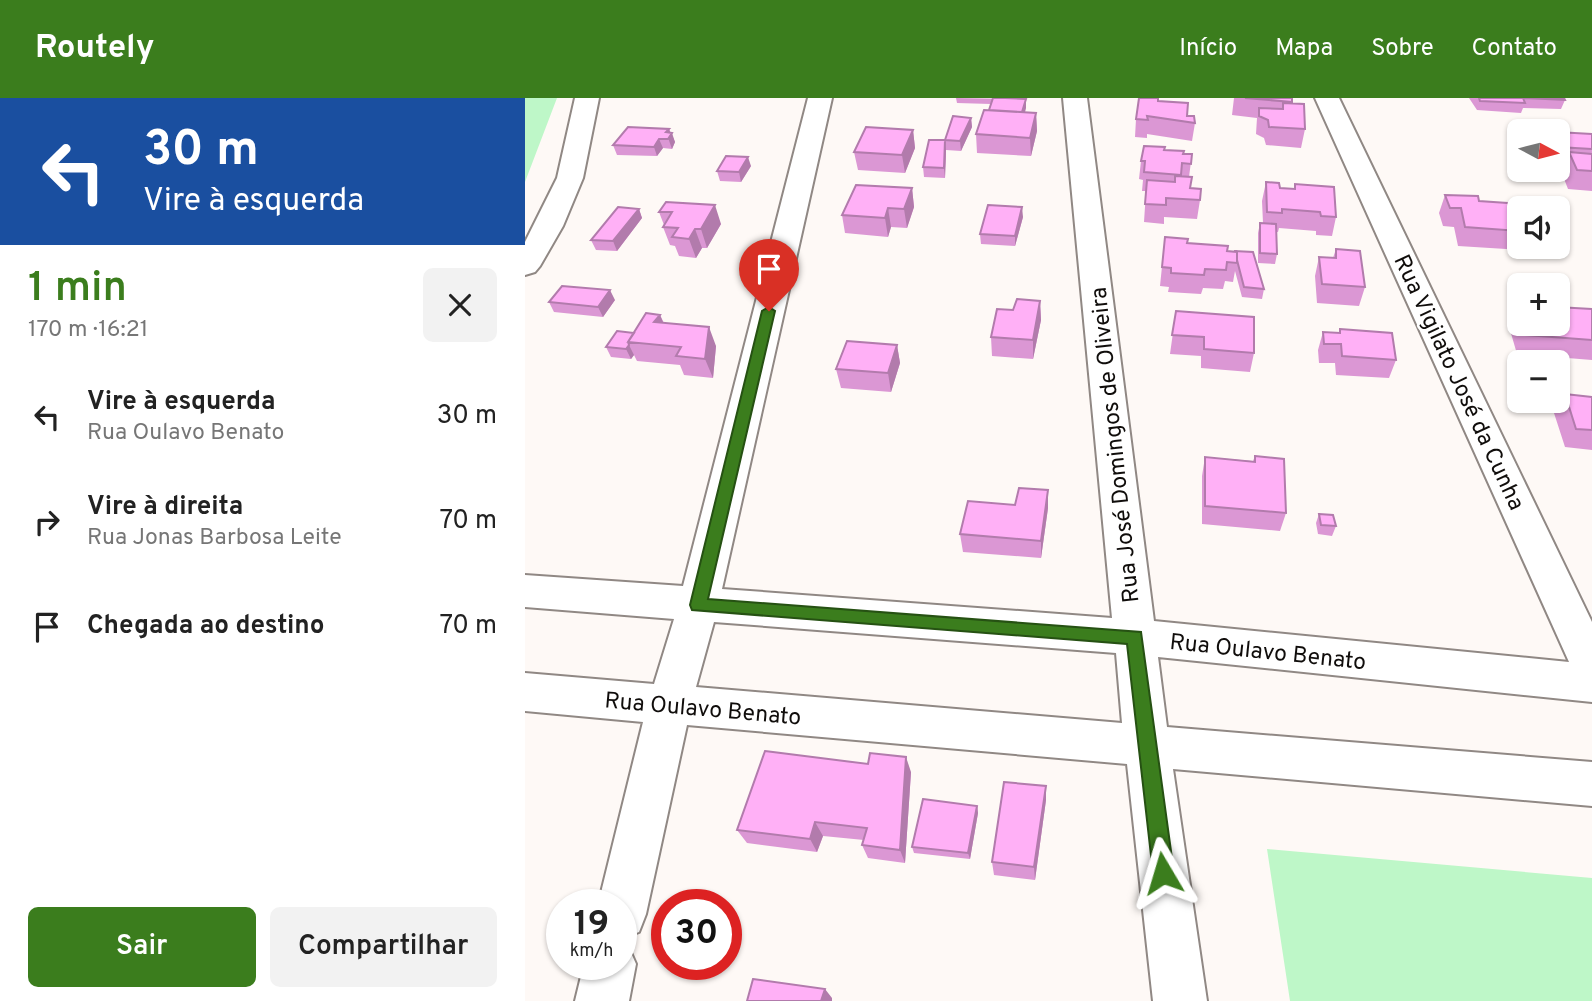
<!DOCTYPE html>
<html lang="pt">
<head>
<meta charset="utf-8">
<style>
	body { margin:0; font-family:Overpass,sans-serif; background:#f2f2f2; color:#222; height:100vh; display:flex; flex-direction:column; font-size:26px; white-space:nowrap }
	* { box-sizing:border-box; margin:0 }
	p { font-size:23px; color:#767676 }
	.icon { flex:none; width:38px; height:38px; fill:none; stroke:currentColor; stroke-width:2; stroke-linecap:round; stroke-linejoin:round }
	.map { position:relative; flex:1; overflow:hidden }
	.side { display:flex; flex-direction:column; background:#fff; width:525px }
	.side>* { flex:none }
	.top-card { background:#1a4fa0; color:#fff; overflow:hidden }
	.needle { width:46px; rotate:97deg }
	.fabs { position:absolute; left:982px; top:21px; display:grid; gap:14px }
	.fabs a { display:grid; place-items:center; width:63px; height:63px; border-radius:10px; background:#fff; box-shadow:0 2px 5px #0004; font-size:35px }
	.speed { position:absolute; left:21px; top:791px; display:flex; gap:14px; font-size:35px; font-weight:700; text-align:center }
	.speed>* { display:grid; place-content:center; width:91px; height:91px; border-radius:50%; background:#fff; box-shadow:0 2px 5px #0004; line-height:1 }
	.speed small { font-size:18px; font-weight:400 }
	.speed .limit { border:10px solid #d22; background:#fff; color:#111 }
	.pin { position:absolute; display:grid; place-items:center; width:60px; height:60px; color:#fff; margin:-72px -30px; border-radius:50% 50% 50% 0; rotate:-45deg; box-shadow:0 0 7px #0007 }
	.pin .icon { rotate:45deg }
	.me { position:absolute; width:77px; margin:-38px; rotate:353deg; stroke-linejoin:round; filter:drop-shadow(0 0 5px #0008) }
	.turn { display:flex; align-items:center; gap:24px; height:147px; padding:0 28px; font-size:32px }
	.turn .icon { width:91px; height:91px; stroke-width:2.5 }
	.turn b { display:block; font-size:49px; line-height:60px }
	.round { display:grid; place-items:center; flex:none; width:74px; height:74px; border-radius:10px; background:#f2f2f2 }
	.overview { display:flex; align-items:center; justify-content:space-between; height:119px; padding:0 28px }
	h1 { font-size:42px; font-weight:600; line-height:52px; color:#3b7d1d }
	.button { display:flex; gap:14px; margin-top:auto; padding:14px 28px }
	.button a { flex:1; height:80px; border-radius:10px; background:#3b7d1d; color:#fff; font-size:28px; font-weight:600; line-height:80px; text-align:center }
	.button a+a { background:#f2f2f2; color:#222 }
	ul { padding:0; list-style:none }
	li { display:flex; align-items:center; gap:21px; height:105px; padding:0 28px }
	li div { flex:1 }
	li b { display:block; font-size:26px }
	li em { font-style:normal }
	header { display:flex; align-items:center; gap:42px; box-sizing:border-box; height:98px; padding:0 35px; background:#3b7d1d; color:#fff }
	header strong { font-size:33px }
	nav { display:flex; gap:38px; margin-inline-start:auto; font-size:24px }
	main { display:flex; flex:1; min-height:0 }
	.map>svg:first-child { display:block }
</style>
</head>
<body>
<header>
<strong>Routely</strong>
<nav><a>Início</a><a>Mapa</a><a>Sobre</a><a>Contato</a></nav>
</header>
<main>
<section class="side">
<div class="top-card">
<div class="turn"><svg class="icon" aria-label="left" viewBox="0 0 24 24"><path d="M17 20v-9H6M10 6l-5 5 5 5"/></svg><div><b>30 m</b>Vire à esquerda</div></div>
</div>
<div class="overview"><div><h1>1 min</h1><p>170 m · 16:21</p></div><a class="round"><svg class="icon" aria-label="close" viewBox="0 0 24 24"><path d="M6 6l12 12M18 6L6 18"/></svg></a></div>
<ul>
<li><svg class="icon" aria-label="left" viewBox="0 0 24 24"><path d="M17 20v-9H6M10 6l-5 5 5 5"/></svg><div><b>Vire à esquerda</b><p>Rua Oulavo Benato</p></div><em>30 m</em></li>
<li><svg class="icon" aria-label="right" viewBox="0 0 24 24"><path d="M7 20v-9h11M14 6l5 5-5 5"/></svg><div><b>Vire à direita</b><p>Rua Jonas Barbosa Leite</p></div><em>70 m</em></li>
<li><svg class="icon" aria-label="arrive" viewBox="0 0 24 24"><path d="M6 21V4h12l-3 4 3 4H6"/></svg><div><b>Chegada ao destino</b></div><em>70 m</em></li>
</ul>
<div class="button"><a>Sair</a><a>Compartilhar</a></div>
</section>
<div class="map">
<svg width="1067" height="903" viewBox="0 0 1067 903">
	<rect width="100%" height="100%" fill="#fef9f6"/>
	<path fill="#bef7c8" d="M0,0h32l-32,84z
		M742,751l325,29v123h-302z"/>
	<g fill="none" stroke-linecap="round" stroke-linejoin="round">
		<g stroke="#908884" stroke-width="4">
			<path id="minor" d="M50,0h24l-16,80 -20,48 -23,40 -5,6 -10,3v-33l32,-64z
				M283,0h24l-110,491 390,29 -49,-520h24l67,523 415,41 -254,-564h24l253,524v80l-434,-45 9,70 425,35v44l-419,-37 34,232h-54l-26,-237 -440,-39 -41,189 -7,18 -18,7v-34h-23l45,-183 -118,-11v-38l129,11 20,-65 -149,-12v-32l158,11zM189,524l402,31 6,70 -426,-36z
				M96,845l7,3 8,18 -7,37h-54l9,-37h37z"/>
		</g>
		<use href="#minor" fill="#fff" fill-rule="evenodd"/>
	</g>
	<path fill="#db97d4" d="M431,0l70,1 -1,13 11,1 1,18 -6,25 -54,-3 -1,-19 13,-24 2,-6 -34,-1z
		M709,0h58v6l13,25 -4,19 -35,-3 -2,-7 -8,-4 1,-16 -25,-3z
		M944,0h95l1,2 -4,9 -38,-1 -2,5 -44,-3z
		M633,3l29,15 8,7 -3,18 -45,-7v4l-12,-1 1,-18z
		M446,20l1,9 -11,24 -15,-1 -1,28 -21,-1 -1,-10 22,-27z
		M144,31l6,13 -3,7 -9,-1 -6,8 -40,-1 -4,-10z
		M388,32l2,18 -10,25 -47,-3 -4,-18z
		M1032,34l35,2v57l-24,-2 -7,-18 6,-14h-10z
		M639,52l28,4 -3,23 1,11 10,12 -3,19 -33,-2v7l-20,-2 2,-31h-4l1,-11 -4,-1 2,-18z
		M226,68l-10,16 -21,-1 -3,-10z
		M741,84l14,6 14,1 1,-5 41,33 -4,19 -16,-1v-4l-37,-3 -1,4h-1v22l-2,10 -17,-1v-30l2,-10h3l-1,-22z
		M387,90l2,19 -7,21 -16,-1 -3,10 -43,-4 -3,-18z
		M920,97l74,13v39h19l-2,4 -78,-5 -4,-19 -11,-1 -4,-13z
		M141,104l55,22 -14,24h-5l-6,10 -17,-2 -4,-10 -5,-1 -7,-18 1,-2 -5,-13z
		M114,111l3,9 -25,33 -21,-1 -5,-10z
		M498,119l-8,29 -34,-2 -1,-10z
		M640,139l22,6 40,8 37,38 -2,10 -20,-2 -7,-26 -2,11 -8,-1 -2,8 -20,-1 -2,6 -33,-2 1,-5 -9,-1z
		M811,151l29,38 -6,19 -42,-3 -2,-27 4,-19 14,1z
		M90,202l-12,17 -49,-5 -5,-10z
		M515,203l1,19 -8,39 -41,-3 -1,-19 22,-27z
		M992,206h2v20h38l35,-15v51l-75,-6 -9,-31z
		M651,213l78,42 -4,19 -49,-4v-12l-31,-2z
		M135,217l4,8 52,23 -3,32 -29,-3 -4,-10 -43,-4 -3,-6 -3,4 -20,-2 -5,-10 27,-14z
		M815,231l56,31 -7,18 -53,-3 -1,-12h-16l-1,-13 5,-18 16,1z
		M372,247l3,18 -9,29 -50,-4 -5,-19z
		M1040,296l27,3v53l-27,-3 -11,-34z
		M730,358l31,57 -6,18 -78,-7v-48l3,-19 48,4z
		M523,392v18l-7,50 -78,-6 -3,-18 55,-29z
		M794,416l17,12 -4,10 -14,-2 -2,-11z
		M386,674l-6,91 -37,-5 -6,-13 2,-5 -41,-4 -6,16 -70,-9 -10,-13z
		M521,688v14l-11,80 -41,-5 -2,-13z
		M452,708l1,7 -8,46 -56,-6 -2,-6z"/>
	<path fill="#b27bac" d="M501,1v9l-5,20v-10z
		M511,15l1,18 -6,25 -1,-18z
		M446,20l1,9 -11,24 -1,-10z
		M144,31l2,6 1,-2 3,9 -3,7 -6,-17z
		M388,32l2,18 -10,25 -3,-18z
		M134,41l4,9 -6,8 -3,-9z
		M420,42l1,10 -1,28 -1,-10z
		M223,59l3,9 -10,16 -2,-10z
		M387,90l2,19 -7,21 -3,-19z
		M190,107l6,19 -14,24 -6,-19z
		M497,109l1,10 -8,29v-10z
		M363,110l3,19 -3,10 -3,-19z
		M114,111l3,9 -25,33 -4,-10z
		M170,131l7,19 -6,10 -7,-19z
		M85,192l5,10 -12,17 -5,-10z
		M515,203l1,19 -8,39v-19z
		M135,217l8,19 -14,-12z
		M184,229l7,19 -3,32 -8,-19z
		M104,247l5,10 -3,4 -5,-10z
		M372,247l3,18 -9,29 -3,-19z
		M523,392v18l-7,50v-17z
		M381,659l5,15 -6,91 -5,-13z
		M521,688v14l-11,80 -1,-13z
		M452,708l1,7 -8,46 -2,-6z
		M290,724l8,14 -6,16 -7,-13z
		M300,891l7,9v3h-11z"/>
	<path fill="#ffb0f6" stroke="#b27bac" stroke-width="2" d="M468,0h12l21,1 -4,13 -33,-2z
		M614,0h19v3l30,2 -1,13h7l1,7 -48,-7 1,4 -12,-1z
		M720,0h47v4z
		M954,0h44l2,5 -45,-2z
		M999,0h40l1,2z
		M758,5l21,1 1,25 -36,-2 -1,-7 -9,-4v-8l24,1z
		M459,12l52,3 -6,25 -54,-4z
		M428,18l18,2 -11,23 -15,-1z
		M103,29l41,2 -3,3 6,1 -4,6h-9l-5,8 -41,-2z
		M341,29l47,3 -11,25 -48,-3z
		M1032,34l35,2v15l-34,-2z
		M404,42h16l-1,28 -21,-1z
		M619,48l21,1 -1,3 20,1 -1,3h9l-1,10 -9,-1 -1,12 -37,-3 1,-11h-4z
		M1044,54l23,2v17l-15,-1z
		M201,58l22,1 -9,15 -22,-1z
		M650,78l17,1 -2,11 11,1 -1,11 -34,-2v7l-21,-1 2,-24 28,2z
		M741,84l13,1 1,5 15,1v-5l39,3 2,30 -15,-1 -1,-4 -38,-3v4l-15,-1z
		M331,87l56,3 -8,21 -16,-1 -3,10 -43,-3z
		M920,97l33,1 1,5 56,4 1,3h-17v23l-54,-4 -4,-19h-11z
		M141,104l49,3 -14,24h-6l-6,10 -17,-2 6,-9 -15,-1 9,-15h-13z
		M463,107l34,2 -7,29 -35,-2z
		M93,109l21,2 -26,32 -22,-1z
		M735,125l16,1 1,30 -17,-1z
		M640,139l23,2 -1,4 41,3 -1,5 10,1v11l-10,-1 -1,8 -21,-1 -1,6 -33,-2v-5l-9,-1z
		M811,151l24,2 5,36 -43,-3 -3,-27 17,1z
		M709,153l19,1 11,37 -20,-2 -7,-27v-8z
		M37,188l48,4 -12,17 -49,-5z
		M492,201l23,2 -7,39 -42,-3 6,-28 16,1z
		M1032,209l35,2v31l-66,-5 -3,-11h34z
		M651,213l78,6v36l-50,-4v-12l-32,-2z
		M121,215l14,2 -6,7 55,5 -4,32 -29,-3 5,-9 -53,-5z
		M815,231l52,4 4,27 -54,-4 -1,-12h-17l-1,-12 17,1z
		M92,233l17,2 -6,9 1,3 -3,4 -20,-2z
		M322,243l50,4 -9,28 -52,-4z
		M1040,296l27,3v33l-16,-1z
		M730,358l29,3 2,54 -81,-7v-49l50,5z
		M494,390l29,2 -7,51 -81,-7 8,-33 47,4z
		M794,416l14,1 3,11 -15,-1z
		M240,653l103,13 2,-11 36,4 -6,93 -38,-5 5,-17 -52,-6 -5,17 -73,-9z
		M479,684l42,4 -12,81 -42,-5z
		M398,701l54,7 -9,47 -56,-6z
		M228,881l72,10 -4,12h-74z"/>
	<path fill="#3b7d1d" stroke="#265113" stroke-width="2" d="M244,209l6,4 -67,288 433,33 33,241 -3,8 -8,3 -7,-3 -3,-8 -26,-229 -435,-34 -2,-5 72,-294z"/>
	<g text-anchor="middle" stroke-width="5" stroke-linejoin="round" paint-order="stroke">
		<g font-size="23" fill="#100d0b" stroke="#fff">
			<text transform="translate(935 284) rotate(65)" y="8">Rua Vigilato José da Cunha</text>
			<text transform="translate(589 347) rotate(-96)" y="8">Rua José Domingos de Oliveira</text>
			<text transform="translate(743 553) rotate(6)" y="8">Rua Oulavo Benato</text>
			<text transform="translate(178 610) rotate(5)" y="8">Rua Oulavo Benato</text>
		</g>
	</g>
</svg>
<div class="fabs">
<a><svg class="needle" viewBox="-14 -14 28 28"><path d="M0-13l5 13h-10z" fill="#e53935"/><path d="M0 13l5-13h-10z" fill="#767676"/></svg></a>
<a><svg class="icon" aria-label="sound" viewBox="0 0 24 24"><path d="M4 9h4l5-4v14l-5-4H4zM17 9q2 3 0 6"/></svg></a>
<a>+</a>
<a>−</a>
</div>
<div class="speed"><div>19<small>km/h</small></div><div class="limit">30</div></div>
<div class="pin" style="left:244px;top:213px;background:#d93025"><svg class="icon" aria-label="arrive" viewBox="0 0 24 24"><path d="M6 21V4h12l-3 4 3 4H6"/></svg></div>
<svg class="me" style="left:638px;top:775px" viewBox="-20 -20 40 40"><path d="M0-17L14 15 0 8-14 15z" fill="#3b7d1d" stroke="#fff" stroke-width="4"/></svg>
</div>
</main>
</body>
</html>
